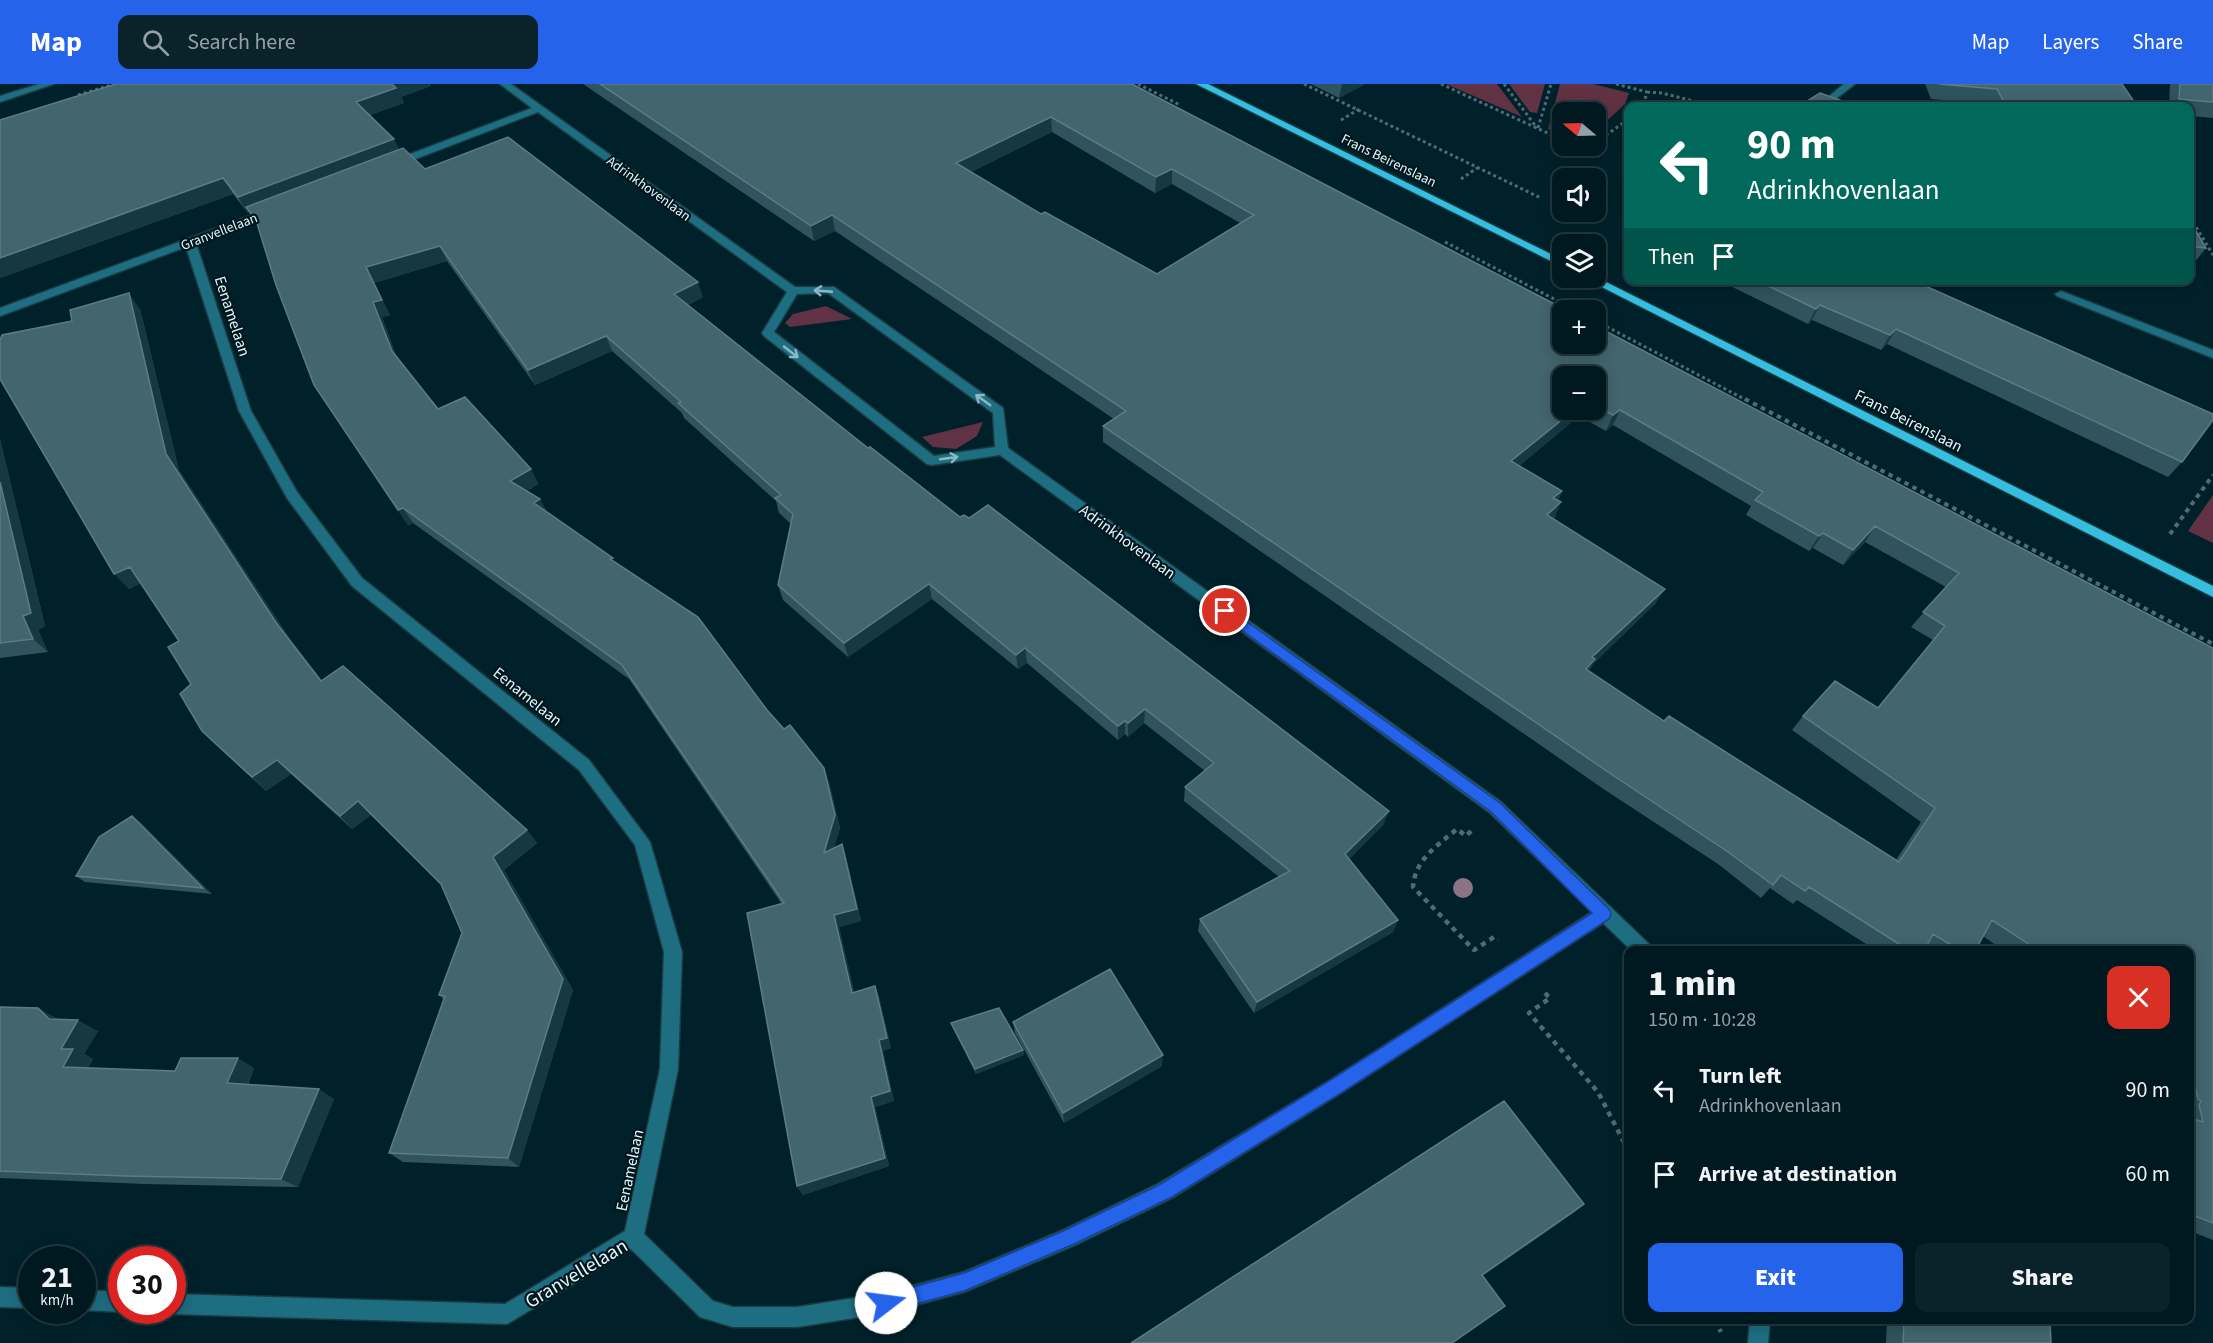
<!DOCTYPE html>
<html lang="en">
<head>
<meta charset="utf-8">
<style>
	body { margin:0; font-family:"Source Sans 3",sans-serif; background:#0a2229; color:#f1f3f6; height:100vh; display:flex; flex-direction:column; font-size:22px; white-space:nowrap }
	* { box-sizing:border-box; margin:0 }
	p { font-size:20px; color:#95a0a5 }
	.icon { flex:none; width:33px; height:33px; fill:none; stroke:currentColor; stroke-width:2; stroke-linecap:round; stroke-linejoin:round }
	.map { position:relative; flex:1; overflow:hidden }
	.sheet { position:absolute; left:1624px; top:862px; width:570px; height:378px; display:flex; flex-direction:column; background:#001920; border-radius:12px; box-shadow:0 3px 15px #0003,0 0 0 2px #22383e }
	.sheet>* { flex:none }
	.guide { position:absolute; left:1624px; top:18px; width:570px; height:183px; border-radius:12px; box-shadow:0 3px 15px #0003,0 0 0 2px #22383e; background:#00695c; color:#fff; overflow:hidden }
	.needle { width:39px; rotate:289deg }
	.controls { position:absolute; left:1552px; top:18px; display:grid; gap:12px }
	.controls a { display:grid; place-items:center; width:54px; height:54px; border-radius:12px; background:#001920; box-shadow:0 3px 15px #0003,0 0 0 2px #22383e; font-size:30px }
	.speed { position:absolute; left:18px; top:1162px; display:flex; gap:12px; font-size:30px; font-weight:700; text-align:center }
	.speed>* { display:grid; place-content:center; width:78px; height:78px; border-radius:50%; background:#001920; box-shadow:0 3px 15px #0003,0 0 0 2px #22383e; line-height:1 }
	.speed small { font-size:15px; font-weight:400 }
	.speed .limit { border:9px solid #d22; background:#fff; color:#111 }
	.pin { position:absolute; display:grid; place-items:center; width:51px; height:51px; color:#fff; margin:-26px; border:3px solid #fff; border-radius:50%; box-shadow:0 2px 6px #0007 }
	.me { position:absolute; width:66px; margin:-33px; rotate:75deg; stroke-linejoin:round; filter:drop-shadow(0 0 4px #0008) }
	.turn { display:flex; align-items:center; gap:21px; height:126px; padding:0 24px; font-size:27px }
	.turn .icon { width:78px; height:78px; stroke-width:2.5 }
	.turn b { display:block; font-size:42px; line-height:51px }
	.then { display:flex; align-items:center; height:57px; padding:0 24px; background:#0003; gap:12px; font-size:22px }
	.round { display:grid; place-items:center; flex:none; width:63px; height:63px; border-radius:12px; background:#0a2229 }
	.summary { display:flex; align-items:center; justify-content:space-between; height:102px; padding:0 24px }
	h1 { font-size:36px; font-weight:800; line-height:45px }
	.primary-button { display:flex; gap:12px; margin-top:auto; padding:12px 24px }
	.primary-button a { flex:1; height:69px; border-radius:12px; background:#2563eb; color:#fff; font-size:24px; font-weight:800; line-height:69px; text-align:center }
	.primary-button a+a { background:#0a2229; color:#f1f3f6 }
	ul { padding:0; list-style:none }
	li { display:flex; align-items:center; gap:18px; height:84px; padding:0 24px }
	li div { flex:1 }
	li b { display:block; font-size:22px }
	li em { font-style:normal }
	header { display:flex; align-items:center; gap:36px; box-sizing:border-box; height:84px; padding:0 30px; background:#2563eb; color:#fff }
	header strong { font-size:28px }
	nav { display:flex; gap:33px; margin-inline-start:auto; font-size:21px }
	.search { width:420px; height:54px; background:#0a2229; display:flex; align-items:center; gap:15px; box-sizing:border-box; padding:0 21px; border-radius:12px; color:#95a0a5; font-size:22px }
	.map>svg:first-child { display:block }
</style>
</head>
<body>
<header>
<strong>Map</strong>
<div class="search"><svg class="icon" aria-label="search" viewBox="0 0 24 24"><circle cx="10" cy="10" r="6"/><path d="M15 15l6 6"/></svg>Search here</div>
<nav><a>Map</a><a>Layers</a><a>Share</a></nav>
</header>
<div class="map">
<svg width="2213" height="1259" viewBox="0 0 2213 1259">
	<rect width="100%" height="100%" fill="#00212a"/>
	<path fill="#613244" d="M1446,0h51l25,33z
		M1509,0h36l-8,29 -7,-1z
		M1560,0h33l36,9 -4,11 -29,27v-19h-33v25l-15,-8z
		M826,222l26,13 -62,8 -5,-4 8,-9z
		M983,338l-6,14 -21,13 -23,-2 -11,-10z
		M2213,411v48l-25,-12z"/>
	<g fill="none" stroke-linecap="round" stroke-linejoin="round">
		<g stroke="#1b3b43" stroke-width="3">
			<path id="service" d="M1844,0h11l-18,14 6,8h-9l-7,-8z"/>
		</g>
		<g stroke="#1b3b43" stroke-width="3">
			<path id="minor" d="M500,0h11l284,203h39l169,121 5,40 493,354 149,143 3,6h-21l-29,-28 -262,170 -169,105 -97,47 -111,47 -78,21 -89,14h-64l-33,-10 -69,-68 -124,75 -335,-10 -7,-3h7v-17l333,10 120,-73 35,-162 4,-117 -29,-107 -56,-75 -227,-184 -65,-88 -48,-87 -53,-164 -186,69v-8l266,-98 9,2 -79,31 55,168 46,81 65,86 227,182 61,82 32,110 -4,117 -34,165 69,67 20,6h64l89,-14 78,-21 97,-41 97,-47 171,-103 263,-169 -103,-100 -489,-357 -68,10 -5,-1 -163,-128 -2,-3 25,-41 -249,-180 -141,54h-8v-4l143,-54zM828,209l165,120 2,34 -61,9 -160,-124 23,-38z
				M2061,207l152,59v8l-156,-62 -2,-2z
				M0,1203l32,1v20l-32,-1z
				M82,1206l40,2v19h3l-3,1 -40,-2z
				M1750,1236h20l-2,23h-20z"/>
		</g>
		<g stroke="#1b3b43" stroke-width="3">
			<path id="tertiary" d="M39,0h15l-54,18v-6z"/>
		</g>
		<g stroke="#1b3b43" stroke-width="3">
			<path id="primary" d="M1196,0h12l355,176v7z
				M1596,193l617,309v11l-629,-319z"/>
		</g>
		<path stroke="#4f6c74" stroke-width="3" stroke-dasharray="3 3" stroke-linecap="butt" d="M1138,0l42,21
			M1304,0l237,114
			M1441,0l122,56
			M1504,0l33,44
			M1616,0l31,8 -4,14
			M1647,8l15,1 31,8
			M78,11l37,-11
			M1341,36l20,-12
			M1538,44l13,-44
			M1596,58l33,-23
			M1575,62l25,10
			M1461,95l16,-11
			M2190,133l23,38
			M1445,158l130,68
			M1596,237l152,80"/>
		<path stroke="#4f6c74" stroke-width="4" stroke-dasharray="4.5 4.5" stroke-linecap="butt" d="M1745,315l468,245
			M2170,450l43,-59"/>
		<path stroke="#4f6c74" stroke-width="4.5" stroke-dasharray="5 5" stroke-linecap="butt" d="M1471,747l-5,5 -9,-7c-20,17 -42,30 -44,58l61,63 20,-13 4,3
			M1545,909l5,5 -21,15 69,79 31,60
			M1715,1236l6,12"/>
		<use href="#service" fill="#1e6e82" fill-rule="evenodd"/>
		<use href="#minor" fill="#1e6e82" fill-rule="evenodd"/>
		<use href="#tertiary" fill="#1e6e82" fill-rule="evenodd"/>
		<use href="#primary" fill="#36bee0" fill-rule="evenodd"/>
	</g>
	<circle fill="#8b7285" cx="1463" cy="804" r="10"/>
	<path fill="#30535d" fill-rule="evenodd" d="M583,0h549l1081,564v592l-23,-9v-280h-186l-21,-15 -8,15h-49l-2,-1v1h-47l-80,-51 -4,4 -23,-16 -9,10 -43,-34 -113,-74 -502,-348v-16l11,-7 -279,-188 -21,10zM1052,48l103,61 17,-9 68,39 -83,51 -116,-60 -70,-42zM1596,292v34h-33zM1579,332l27,15 7,-6 138,81 -5,9 63,36 4,-3 30,17 22,-23 81,45 -35,40 22,13 -55,67 -75,9 -11,14 129,92 -25,38 -232,-139 -75,-50 4,-7 63,-61 -103,-84 2,-1 3,-17 4,-10 -43,-25z
		M1311,0h54l-26,14z
		M1925,0h197l15,22h-147l-1,-2 -58,-5z
		M2170,0h43v34l-23,-2v-10h-21z
		M431,2l-30,11 3,6 -34,12 29,35 26,19 278,128 -15,8 180,143 92,69 424,307 -35,35 49,61 -5,12 -139,81 -56,-82 2,-12 79,-42 -95,-76 1,-14 20,-16 -61,-48 -16,14 -3,-3 -7,6 -91,-77 -9,6 -86,-70 -84,58 -65,-57 -5,-15 13,-61 -12,-11 -3,-12 -92,-83 -2,-5 -70,-62 -77,34 -88,-124 -73,22 16,32 -8,2 15,41 41,51 93,60 7,15 -11,7 13,8 7,13 69,51 151,147 62,72 11,46 -6,20 8,-4 4,13 15,64 -22,6 15,65 21,-6 4,11 12,51 -8,3 11,50 -19,6 14,59 -86,29 -6,-9 -16,-283 -152,-224 -216,-156 -5,2 -94,-140 -56,-160 -9,-13 -1,1 -15,-19 -233,84v-158z
		M2190,137l16,27 -12,15h-4z
		M1718,196h194l270,182 -14,15 -281,-133 -6,6 -69,-30 -4,4z
		M140,225l39,161 111,169 31,41 206,150 10,13 -33,27 69,120 -54,177 -116,-5 -14,-9 55,-153 -5,-5 23,-62 -21,-48 -70,-70 -19,14 -61,-55 -25,17 -50,-46 -14,-14 -11,-47 -12,-43 -38,-58 -12,6 -57,-268z
		M0,355l45,187 -7,4 10,22 -48,6z
		M140,738l72,72 -127,-12 -9,-6z
		M0,923l38,1 19,11 41,12 -14,23 9,5 -5,9 87,3 79,-3 -6,17 86,14 -36,88 -154,-3 -144,-6z
		M1013,938l149,44 -98,57 -49,-90z
		M951,939l72,27 1,5 -48,19 -23,-46z
		M1887,1236h163l1,23h-165z"/>
	<path fill="#153841" d="M391,0h40v2l-30,11 3,6 -40,14 -8,-15z
		M1342,0h23l-26,14z
		M1051,33l1,15 -94,46 -2,-15z
		M394,55l8,16 -156,52 3,5 -1,1 -10,-16z
		M1172,85v15l-17,9 1,-16z
		M223,94l10,16 -233,84v-20z
		M832,131l3,16 -21,10 -3,-15z
		M440,162l7,15 -73,22 16,32 -8,2 18,50 -8,-16 -19,-49 -7,-35z
		M698,198l5,15 -24,12 -5,-15z
		M129,209l11,16 39,161 111,169 43,56 -12,-14 -44,-57 -111,-170z
		M1820,221l-8,15 -4,4 8,-15z
		M1896,245l-9,15 -6,6 9,-15z
		M606,252l6,15 -77,34 -7,-15z
		M1574,326h8l-3,6 -73,61 5,-16z
		M1620,326l-7,15 -7,6 7,-16z
		M0,355l45,187 -7,4 10,22 -15,-13 -10,-23 -23,-134z
		M531,385l7,15 -20,12 -8,-15z
		M1562,407l-7,16 -2,-9z
		M540,415l8,15 -14,-11z
		M1561,418l-6,16 -15,12 7,-15z
		M403,424l10,15 -5,2 -10,-15z
		M1875,442l-10,16 -22,23 10,-15z
		M1823,449l-10,15 -4,3 10,-15z
		M130,483l14,15 -15,7 -15,-15z
		M929,500l3,15 -84,58 -4,-14z
		M1665,505l-9,14 -63,61 -5,10 -10,9 14,-26z
		M1025,564l2,15 -9,6 -2,-14z
		M1145,625l-1,14 -16,14v-14z
		M1125,637v13l-7,6v-14z
		M277,676l14,14 -25,17 -14,-14z
		M824,684l5,14 11,46 -11,37 -5,-12z
		M358,717l13,14 -19,14 -12,-13z
		M1389,727l-5,13 -43,43 4,-13z
		M132,732l8,6 72,72 -9,-6z
		M527,746l10,13 -33,27 69,120 -54,177 -11,-9 -15,-301z
		M842,760l4,13 15,64 -22,6 18,77 -5,-11 -18,-78z
		M1398,836l-5,12 -139,81 3,-11z
		M875,902l4,11 12,51 -8,3 11,50 -19,6 14,59 -86,29 -6,-9 74,-89 8,-57z
		M38,924l20,11h-9z
		M78,936l20,11 -14,23 9,5 -10,19 -20,-11 -2,-18z
		M1023,966l1,5 -48,19 -1,-5z
		M1163,971l-1,11 -98,57 -1,-10z
		M238,974l16,10 -10,25 -17,-10z
		M319,1005l15,10 -36,88 -17,-8z
		M1584,1120l-10,9 -100,69 8,-7z"/>
	<path fill="#43656e" stroke="#5c7c84" stroke-width="1.5" fill-rule="evenodd" d="M116,0h276l4,4 -40,14 38,37 -156,58 -15,-19 -223,80v-138z
		M600,0h532l434,226h-3v34h33v-18l617,322v575l-21,-8 -2,-21v-76l13,4 -4,-17 2,-4 -3,-2 -8,-36v-112h-151l-47,-31 -17,31h-14l-28,-17 -9,17h-14l-101,-64 -4,4 -24,-16 -8,10 -45,-33 -114,-76 -511,-350 23,-15 -294,-196 -21,11zM1051,33l105,60 16,-8 82,46 -97,59 -112,-62 -4,2 -85,-51zM1563,292h33v30l17,9 7,-5 143,82 -8,8 64,36 4,-3 30,17 22,-24 84,47 -36,39 22,14 -67,82 -43,-27 -32,35 132,92 -36,54 -230,-146 -5,5 -78,-52 9,-10 -3,-2 73,-68 -118,-74 14,-13 -8,-4 9,-7 -51,-30 63,-51h-11z
		M1939,0h183l15,22h-131l-9,-17z
		M2180,0h33v18l-34,-3z
		M1820,9l36,13h-57z
		M508,53l190,145 -24,12 194,154 2,-1 90,70 4,-2 5,3 19,-13 401,306 -44,43 53,66 -141,82 -57,-83 90,-48 -105,-84 29,-24 -69,-54 -17,14 -3,-2 -7,5 -93,-78 -9,7 -87,-71 -85,59 -66,-58 15,-71 -18,-16 6,-3 -103,-92 3,-1 -75,-66 -78,34 -88,-124 -74,21 16,33 -9,2 19,49 46,58 27,-12 66,72 -21,12 30,18 -6,4 79,55 -3,1 88,58 69,93 17,19 6,-4 34,43 11,47 -11,38 18,-9 15,65 -23,6 18,78 23,-7 12,52 -8,2 11,51 -19,6 14,61 -88,28 -50,-273 37,-10 -162,-238 -219,-157 -5,2 -84,-125 -38,-100 -20,-65 -10,-13 157,-59 22,21z
		M2190,137l16,27 -16,-2z
		M1756,196h156l301,134v6l-31,42 -286,-133 -6,6 -70,-30 -4,4z
		M129,209l37,161 111,170 44,57 22,-15 184,164 -34,27 70,122 -55,179 -119,-5 56,-157 -6,-1 23,-62 -21,-49 -83,-83 -18,15 -63,-56 -25,17 -50,-46 -22,-37 11,-10 -23,-37 11,-6 -49,-74 -16,7 -114,-195v-39l2,-5 70,-14 -2,-11z
		M0,398l31,131 -8,3 10,23 -33,4z
		M132,732l71,72 -127,-12 23,-39z
		M1110,885l53,86 -100,58 -50,-91z
		M0,923l38,1 11,11 29,1 -17,29h12l-10,18 112,4 6,-13h57l-11,25 92,6 -38,90 -156,-3 -125,-5z
		M999,924l24,42 -48,19 -24,-46z
		M1504,1017l80,103 -102,71 23,31 -53,37h-321z
		M1904,1236h146l1,23h-148z"/>
	<defs><path id="oneway-shaft" d="M-6 0H5M1.5-3L5.5 0L1.5 3" fill="none" stroke-width="1.6" stroke-linecap="round" stroke-linejoin="round" transform="scale(1.5)"/></defs>
	<g stroke="#8ab9c5">
		<use href="#oneway-shaft" transform="translate(823 207) rotate(-175)"/>
		<use href="#oneway-shaft" transform="translate(791 268) rotate(38)"/>
		<use href="#oneway-shaft" transform="translate(983 316) rotate(-144)"/>
		<use href="#oneway-shaft" transform="translate(949 374) rotate(-8)"/>
	</g>
	<path fill="#2563eb" stroke="#184099" stroke-width="1.5" d="M1225,522l275,197 109,106 2,5 -2,5 -268,174 -169,104 -98,47 -110,47 -78,21 -6,-3 -3,-6 3,-7 84,-23 97,-41 98,-47 170,-104 263,-168 -102,-102 -269,-196 -2,-4 2,-3z"/>
	<g text-anchor="middle" stroke-width="4.5" stroke-linejoin="round" paint-order="stroke">
		<g font-size="14" fill="#e2f6fc" stroke="#00171e">
			<text transform="translate(1389 76) rotate(26)" y="5">Frans Beirenslaan</text>
			<text transform="translate(649 104) rotate(36)" y="5">Adrinkhovenlaan</text>
			<text transform="translate(219 147) rotate(-21)" y="5">Granvellelaan</text>
		</g>
		<g font-size="16" fill="#e2f6fc" stroke="#00171e">
			<text transform="translate(233 232) rotate(72)" y="6">Eenamelaan</text>
			<text transform="translate(1909 336) rotate(27)" y="6">Frans Beirenslaan</text>
			<text transform="translate(1128 457) rotate(36)" y="6">Adrinkhovenlaan</text>
			<text transform="translate(528 612) rotate(39)" y="6">Eenamelaan</text>
			<text transform="translate(629 1086) rotate(-78)" y="6">Eenamelaan</text>
		</g>
		<g font-size="20" fill="#e2f6fc" stroke="#00171e">
			<text transform="translate(576 1189) rotate(-31)" y="7">Granvellelaan</text>
		</g>
	</g>
</svg>
<div class="controls">
<a><svg class="needle" viewBox="-14 -14 28 28"><path d="M0-13l5 13h-10z" fill="#e53935"/><path d="M0 13l5-13h-10z" fill="#95a0a5"/></svg></a>
<a><svg class="icon" aria-label="sound" viewBox="0 0 24 24"><path d="M4 9h4l5-4v14l-5-4H4zM17 9q2 3 0 6"/></svg></a>
<a><svg class="icon" aria-label="layers" viewBox="0 0 24 24"><path d="M12 4l9 5-9 5-9-5zM3 14l9 5 9-5"/></svg></a>
<a>+</a>
<a>−</a>
</div>
<div class="speed"><div>21<small>km/h</small></div><div class="limit">30</div></div>
<div class="pin" style="left:1225px;top:527px;background:#d93025"><svg class="icon" aria-label="arrive" viewBox="0 0 24 24"><path d="M6 21V4h12l-3 4 3 4H6"/></svg></div>
<svg class="me" style="left:886px;top:1219px" viewBox="-20 -20 40 40"><circle r="19" fill="#fff"/><path d="M0-13L10 11 0 6-10 11z" fill="#2563eb"/></svg>
<div class="guide">
<div class="turn"><svg class="icon" aria-label="left" viewBox="0 0 24 24"><path d="M17 20v-9H6M10 6l-5 5 5 5"/></svg><div><b>90 m</b>Adrinkhovenlaan</div></div>
<div class="then">Then<svg class="icon" aria-label="arrive" viewBox="0 0 24 24"><path d="M6 21V4h12l-3 4 3 4H6"/></svg></div>
</div>
<section class="sheet">
<div class="summary"><div><h1>1 min</h1><p>150 m · 10:28</p></div><a class="round" style="background:#d93025;color:#fff"><svg class="icon" aria-label="close" viewBox="0 0 24 24"><path d="M6 6l12 12M18 6L6 18"/></svg></a></div>
<ul>
<li><svg class="icon" aria-label="left" viewBox="0 0 24 24"><path d="M17 20v-9H6M10 6l-5 5 5 5"/></svg><div><b>Turn left</b><p>Adrinkhovenlaan</p></div><em>90 m</em></li>
<li><svg class="icon" aria-label="arrive" viewBox="0 0 24 24"><path d="M6 21V4h12l-3 4 3 4H6"/></svg><div><b>Arrive at destination</b></div><em>60 m</em></li>
</ul>
<div class="primary-button"><a>Exit</a><a>Share</a></div>
</section>
</div>
</body>
</html>
